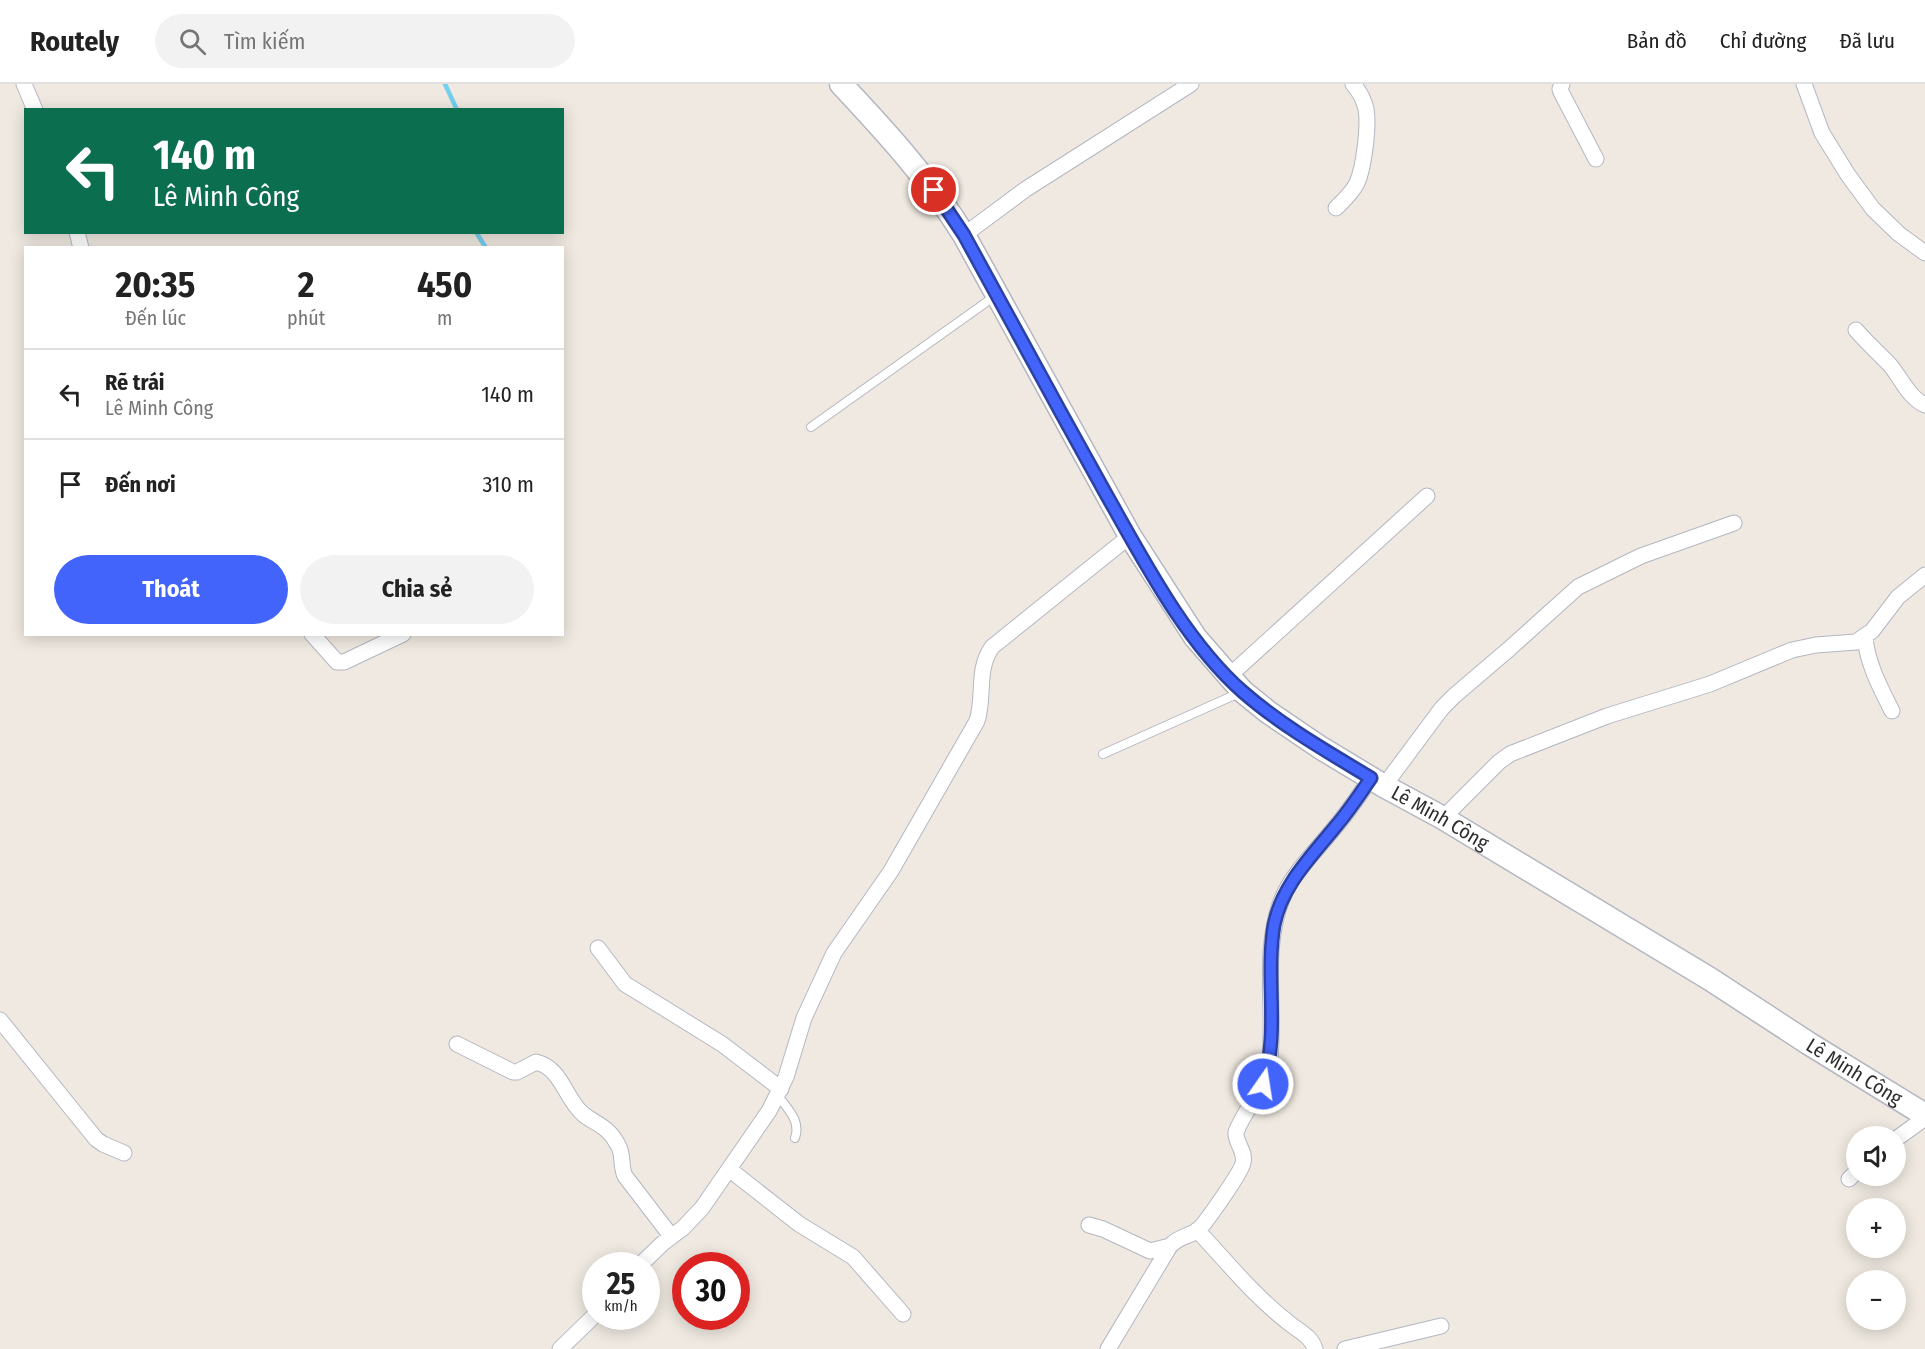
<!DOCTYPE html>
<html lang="vi">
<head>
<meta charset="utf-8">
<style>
	body { margin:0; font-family:"Fira Sans Condensed",sans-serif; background:#f2f2f2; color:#222; height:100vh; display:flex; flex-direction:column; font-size:22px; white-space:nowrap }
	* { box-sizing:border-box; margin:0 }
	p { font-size:20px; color:#767676 }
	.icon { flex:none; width:33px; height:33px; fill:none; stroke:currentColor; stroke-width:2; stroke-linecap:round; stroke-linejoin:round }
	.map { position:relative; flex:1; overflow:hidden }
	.details { position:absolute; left:24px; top:162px; width:540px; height:390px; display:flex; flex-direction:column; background:#fff; border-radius:0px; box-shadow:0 3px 15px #0003 }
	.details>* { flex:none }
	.top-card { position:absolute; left:24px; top:24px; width:540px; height:126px; border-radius:0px; box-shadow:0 3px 15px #0003; background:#0b6e4f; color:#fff; overflow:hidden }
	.tools { position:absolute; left:1846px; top:1042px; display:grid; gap:12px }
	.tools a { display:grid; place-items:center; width:60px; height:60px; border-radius:50%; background:#fff; box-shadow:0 3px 15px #0003; font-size:30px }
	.speed { position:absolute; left:582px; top:1168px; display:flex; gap:12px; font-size:30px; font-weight:700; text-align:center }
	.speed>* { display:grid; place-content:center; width:78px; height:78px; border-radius:50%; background:#fff; box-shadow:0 3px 15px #0003; line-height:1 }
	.speed small { font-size:15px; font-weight:400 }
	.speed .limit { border:9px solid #d22; background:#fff; color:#111 }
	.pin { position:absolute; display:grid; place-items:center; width:51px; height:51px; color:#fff; margin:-26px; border:3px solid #fff; border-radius:50%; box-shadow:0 2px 6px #0007 }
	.me { position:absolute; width:66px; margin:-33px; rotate:13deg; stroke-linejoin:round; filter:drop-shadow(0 0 4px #0008) }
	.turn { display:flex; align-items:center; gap:21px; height:126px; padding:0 30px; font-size:27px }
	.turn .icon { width:78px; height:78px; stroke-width:2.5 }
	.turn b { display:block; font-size:42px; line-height:51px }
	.eta { display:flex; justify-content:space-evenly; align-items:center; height:102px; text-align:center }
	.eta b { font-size:36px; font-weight:700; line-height:42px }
	.button { display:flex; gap:12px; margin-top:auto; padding:12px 30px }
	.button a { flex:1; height:69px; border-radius:36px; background:#4264fb; color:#fff; font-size:24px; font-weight:700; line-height:69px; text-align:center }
	.button a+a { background:#f2f2f2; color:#222 }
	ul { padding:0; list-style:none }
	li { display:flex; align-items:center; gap:18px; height:90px; padding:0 30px; border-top:2px solid #e0e0e0 }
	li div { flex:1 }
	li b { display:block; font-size:22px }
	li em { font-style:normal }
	header { display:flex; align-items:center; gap:36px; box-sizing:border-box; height:84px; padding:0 30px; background:#fff; border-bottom:2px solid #e0e0e0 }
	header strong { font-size:28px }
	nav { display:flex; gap:33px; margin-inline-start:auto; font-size:21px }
	.search { width:420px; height:54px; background:#f2f2f2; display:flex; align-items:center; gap:15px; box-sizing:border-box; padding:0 21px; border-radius:33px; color:#767676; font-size:22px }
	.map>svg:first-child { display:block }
</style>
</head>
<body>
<header>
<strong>Routely</strong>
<div class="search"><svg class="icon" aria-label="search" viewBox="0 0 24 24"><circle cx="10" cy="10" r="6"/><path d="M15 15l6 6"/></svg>Tìm kiếm</div>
<nav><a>Bản đồ</a><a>Chỉ đường</a><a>Đã lưu</a></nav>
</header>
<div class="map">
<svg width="1925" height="1265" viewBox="0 0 1925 1265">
	<rect width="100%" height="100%" fill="#efe9e1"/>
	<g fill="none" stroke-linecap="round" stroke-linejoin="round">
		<path stroke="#75cff0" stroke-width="4.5" d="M445,0l12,26
			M476,148l10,16"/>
		<g stroke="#b4b7c1" stroke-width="10">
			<path id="service" d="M811,343l184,-131
				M1103,670l136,-61
				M778,1012c10,13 23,25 17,42"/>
		</g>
		<g stroke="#b4b7c1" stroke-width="17">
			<path id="minor" d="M24,0l11,26
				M1562,0l-2,5 1,3 35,67
				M1804,0l18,49 26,42 25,34 26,25 26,19
				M1336,124c8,-8 16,-15 21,-25 7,-16 12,-57 9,-74 -2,-9 -7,-18 -13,-25
				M77,148l4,16
				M964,151l62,-46 165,-105
				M1856,246c11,13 23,23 34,35 11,13 19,33 35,40
				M312,550l25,28h7l59,-28
				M1865,554c3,27 15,49 27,73
				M1228,593l199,-181
				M1384,702l58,-78 12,-12 55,-47 69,-62 63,-31 93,-33
				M1443,734l56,-56 11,-8 97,-38 103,-32 82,-34 24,-5 40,-3 16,-11 26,-34 27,-22
				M598,864l27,36 97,60 59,45
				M0,936l96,119 7,5 21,9
				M457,960l56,28h4l19,-10c26,6 29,37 47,52 14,11 25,12 35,31 6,10 2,20 7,31l46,60
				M1896,1055l29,-21
				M729,1085l70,55 54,33 50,57
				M1849,1095l8,-8
				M1089,1141l14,4 47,22 20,-5
				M1197,1146c30,32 58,67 92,93 11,9 22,13 26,26
				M639,1182l24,-23 20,-15 19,-20 67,-97 17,-34 18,-59 30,-65 57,-82 86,-150c8,-25 -1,-51 15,-74l138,-111
				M560,1265l36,-35
				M1108,1265l62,-103c10,-11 19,-9 28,-16 7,-6 44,-59 45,-67 3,-12 -8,-20 -7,-31 10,-26 32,-45 34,-74 5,-52 -8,-109 12,-159 11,-27 36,-50 54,-73 13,-15 24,-32 35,-48
				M1345,1265l96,-23"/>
		</g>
		<g stroke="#b4b7c1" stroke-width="25">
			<g id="secondary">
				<path id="s1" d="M841,0c45,48 88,95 123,151l166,301 65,101 47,54 26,21 53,36 63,38 59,32 267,161 98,64 117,72"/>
			</g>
		</g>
		<use href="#service" stroke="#fff" stroke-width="8"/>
		<use href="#minor" stroke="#fff" stroke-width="15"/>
		<use href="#secondary" stroke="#fff" stroke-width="22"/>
	</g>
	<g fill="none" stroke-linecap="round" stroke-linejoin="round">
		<g stroke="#2b41a3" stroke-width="15">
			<path id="route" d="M934,106l30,45c47,86 94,173 142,259 38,67 79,147 137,198 39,34 85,60 128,86 -11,16 -22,33 -35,48 -25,31 -54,59 -62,99 -9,53 6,108 -11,159"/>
		</g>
		<use href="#route" stroke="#4264fb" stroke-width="10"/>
	</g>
	<g text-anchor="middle" stroke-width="6" stroke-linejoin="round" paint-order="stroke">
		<g font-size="20" fill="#2e2e2e" stroke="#fff">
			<text dy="7" stroke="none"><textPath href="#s1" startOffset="966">Lê Minh Công</textPath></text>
			<text dy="7" stroke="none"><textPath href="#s1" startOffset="1452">Lê Minh Công</textPath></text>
		</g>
	</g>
</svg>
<div class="tools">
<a><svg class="icon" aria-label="sound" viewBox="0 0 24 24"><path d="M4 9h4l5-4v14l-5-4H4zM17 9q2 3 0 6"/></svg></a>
<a>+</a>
<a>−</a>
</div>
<div class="speed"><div>25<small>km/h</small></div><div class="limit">30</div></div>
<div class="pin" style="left:934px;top:106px;background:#d93025"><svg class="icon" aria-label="arrive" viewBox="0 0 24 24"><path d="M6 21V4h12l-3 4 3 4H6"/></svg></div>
<svg class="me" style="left:1263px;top:1000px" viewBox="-20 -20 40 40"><circle r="17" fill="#4264fb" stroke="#fff" stroke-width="3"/><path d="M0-11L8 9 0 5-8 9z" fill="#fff"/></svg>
<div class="top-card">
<div class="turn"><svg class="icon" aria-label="left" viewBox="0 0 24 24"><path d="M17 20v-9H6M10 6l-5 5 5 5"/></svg><div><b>140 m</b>Lê Minh Công</div></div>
</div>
<section class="details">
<div class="eta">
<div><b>20:35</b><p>Đến lúc</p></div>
<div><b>2</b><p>phút</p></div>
<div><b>450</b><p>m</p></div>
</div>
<ul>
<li><svg class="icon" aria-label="left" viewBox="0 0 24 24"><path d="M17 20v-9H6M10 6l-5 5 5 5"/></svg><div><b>Rẽ trái</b><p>Lê Minh Công</p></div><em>140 m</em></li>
<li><svg class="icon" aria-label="arrive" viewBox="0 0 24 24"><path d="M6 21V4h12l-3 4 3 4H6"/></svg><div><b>Đến nơi</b></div><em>310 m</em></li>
</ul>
<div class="button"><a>Thoát</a><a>Chia sẻ</a></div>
</section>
</div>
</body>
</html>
